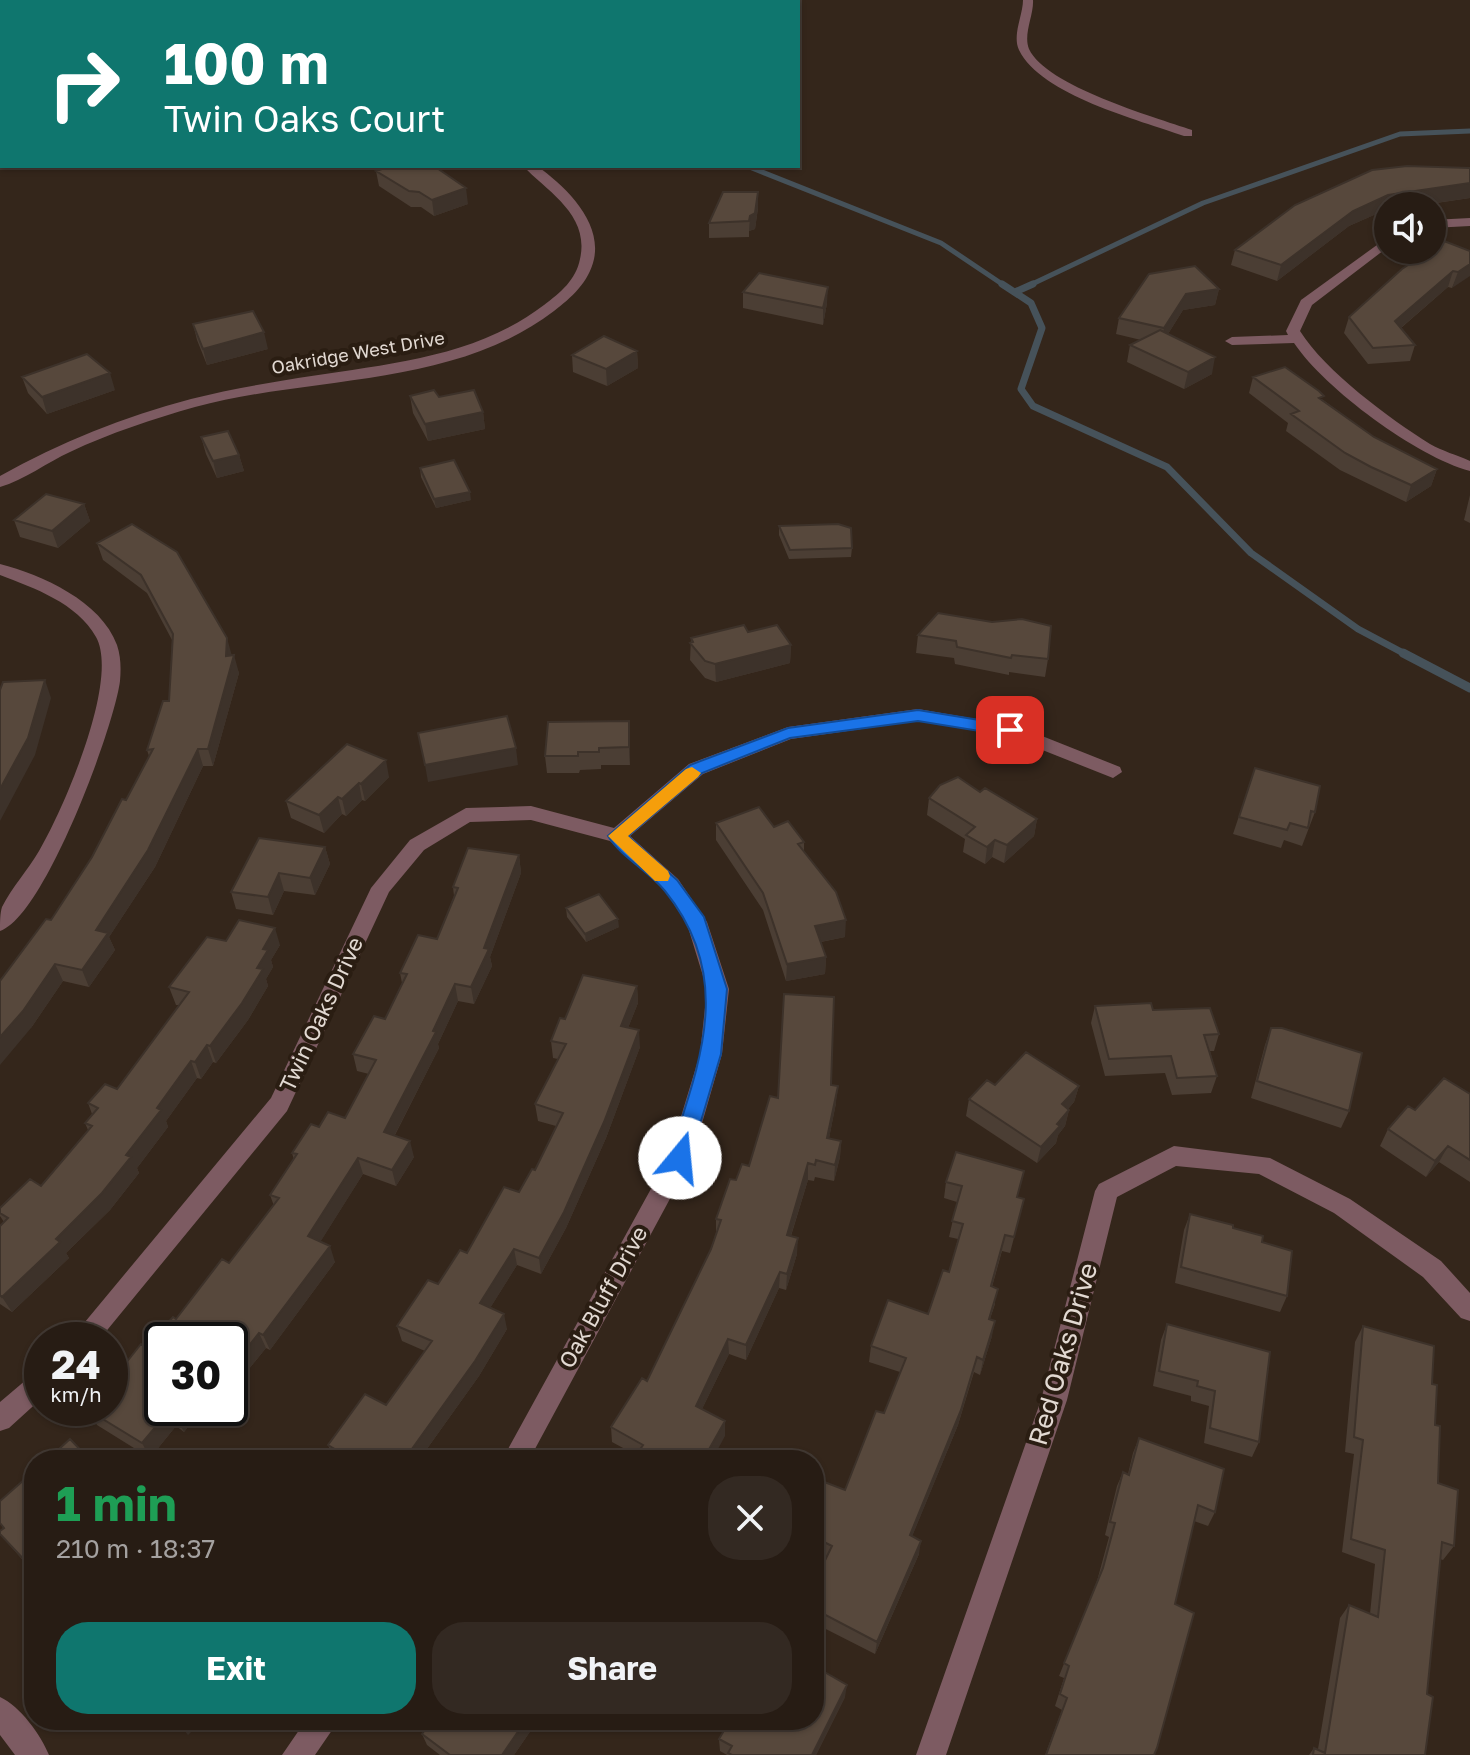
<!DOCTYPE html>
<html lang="en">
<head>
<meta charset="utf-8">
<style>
	body { margin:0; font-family:"Golos Text",sans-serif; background:#332922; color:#f1f3f6; height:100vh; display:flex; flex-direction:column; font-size:30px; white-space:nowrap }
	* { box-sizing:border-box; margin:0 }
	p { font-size:26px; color:#a4a1a0 }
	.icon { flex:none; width:44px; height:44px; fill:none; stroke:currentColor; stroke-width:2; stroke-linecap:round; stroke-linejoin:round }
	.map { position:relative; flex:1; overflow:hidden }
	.sheet { position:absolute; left:24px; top:1450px; width:800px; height:280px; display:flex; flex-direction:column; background:#271c14; border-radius:32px; box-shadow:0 2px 6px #0004,0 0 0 2px #433a34 }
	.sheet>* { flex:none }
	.guide { position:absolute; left:0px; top:0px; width:800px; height:168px; box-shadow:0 2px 6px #0004,0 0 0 2px #433a34; background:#0f766e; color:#fff; overflow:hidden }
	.controls { position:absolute; left:1374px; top:192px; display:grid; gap:16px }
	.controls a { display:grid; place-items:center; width:72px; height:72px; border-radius:50%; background:#271c14; box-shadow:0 2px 6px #0004,0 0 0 2px #433a34; font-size:40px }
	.speed { position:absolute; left:24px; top:1322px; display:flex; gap:16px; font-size:40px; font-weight:700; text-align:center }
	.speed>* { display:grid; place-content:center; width:104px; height:104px; border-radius:50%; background:#271c14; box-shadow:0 2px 6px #0004,0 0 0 2px #433a34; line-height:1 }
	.speed small { font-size:20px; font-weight:400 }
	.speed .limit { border:4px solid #111; border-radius:12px; background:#fff; color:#111 }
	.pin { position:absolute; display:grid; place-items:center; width:68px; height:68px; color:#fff; margin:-34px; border-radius:16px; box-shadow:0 4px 12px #0006 }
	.me { position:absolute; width:88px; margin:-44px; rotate:17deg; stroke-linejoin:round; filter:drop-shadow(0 0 6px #0008) }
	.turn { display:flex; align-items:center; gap:28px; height:168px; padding:0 32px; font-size:36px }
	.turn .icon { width:104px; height:104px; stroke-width:2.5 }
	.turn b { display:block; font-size:56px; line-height:68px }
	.round { display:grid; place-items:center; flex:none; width:84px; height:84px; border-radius:32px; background:#332922 }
	.summary { display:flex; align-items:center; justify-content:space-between; height:136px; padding:0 32px }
	h1 { font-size:48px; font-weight:700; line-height:60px; color:#1e9e55 }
	.cta { display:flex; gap:16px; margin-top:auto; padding:16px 32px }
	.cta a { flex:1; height:92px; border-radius:32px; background:#0f766e; color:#fff; font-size:32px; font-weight:700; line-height:92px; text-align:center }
	.cta a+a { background:#332922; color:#f1f3f6 }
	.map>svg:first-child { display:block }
</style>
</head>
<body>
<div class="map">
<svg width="1470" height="1755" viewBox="0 0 1470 1755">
	<rect width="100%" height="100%" fill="#34261b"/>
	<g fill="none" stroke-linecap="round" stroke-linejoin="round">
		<path stroke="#46525a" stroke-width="5" d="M299,0l6,2
			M747,166l194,77 64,43
			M1028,286l175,-83 197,-69 70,-3"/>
		<path stroke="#46525a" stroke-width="7" d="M1002,284l29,19 11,25 -21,61 12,17 134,61 84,86 107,76 49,26
			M1015,292l18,-8"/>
		<path stroke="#46525a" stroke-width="9" d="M1403,653l67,35"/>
		<path fill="#7d5b62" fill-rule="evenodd" d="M127,0h11l1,2h-11z
			M575,0h16l1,2h-16z
			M1023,0h10c1,15 -10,34 -4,49 17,37 125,68 163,81v6h-8c-45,-16 -143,-41 -165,-86 -7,-15 4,-35 4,-50z
			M523,166h14c28,20 65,55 57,93 -5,23 -23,39 -40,52 -101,77 -241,64 -359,96 -42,12 -85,26 -125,45 -22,10 -46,28 -70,35v-11c60,-34 124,-59 191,-77 35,-9 71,-15 107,-21 85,-14 175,-19 246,-73 16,-12 32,-25 36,-46 10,-44 -32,-67 -57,-93z
			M1470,218v8l-38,2v-8z
			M1388,237v10l-76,58 -12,26c25,40 90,88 130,113 12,7 27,11 40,17v10c-53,-14 -145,-82 -176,-128l-62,2 -7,-4 7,-4 56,-2 -2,-4 15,-31z
			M0,564c42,11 101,37 117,81 4,12 4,24 3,36 -6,47 -76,236 -120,250 0,-8 0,-18 2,-24 10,-20 26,-37 37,-56 24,-41 81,-171 57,-214 -19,-34 -62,-49 -96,-62z
			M918,709l99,17 103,41 2,5 -9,6 -106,-42 -89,-15 -127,18 -88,35 -73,62 48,43 29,43 22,67 -7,65 -30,104 -163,302h-27l167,-304 31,-102 7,-65 -20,-65 -23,-35 -54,-48 -79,-21 -61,2 -46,28 -35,42 -102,219 -188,229h-29l201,-242 100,-210 39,-48 56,-32 65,-2 83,22 75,-64 99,-37z
			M1174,1146l96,12 80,41 91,62 29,32v28l-9,-3 -38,-41 -89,-64 -75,-39 -83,-8 -59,31 -50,203 -121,355h-30l125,-355 54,-209 4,-7z
			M42,1370v28l-33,30 -9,3v-29l33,-28z
			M0,1697c20,9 41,38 49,58h-34l-15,-20z
			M306,1720h33l-24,35h-33z"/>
	</g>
	<path fill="#4b3e34" d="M469,0h47l1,2h-45z
		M1470,168v30l-87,13 -34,15 -72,55 -46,-16 4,-15z
		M376,171l92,33 -34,12 -13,-9h-10l-32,-21z
		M758,208l-3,21 -6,2v6l-40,1v-15z
		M1470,251l-18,37 -4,-1 -47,41 14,17 -5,16 -42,3 -24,-31 5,-16z
		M1219,289l-4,16 -32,5 -15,24 44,40 -28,15 -57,-27 3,-17 11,-5 -25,-6 3,-16z
		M743,292l84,11 -4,22 -80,-17z
		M193,324l75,25 -61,16 -10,-25z
		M637,351l1,17 -31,18 -34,-14 -1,-17z
		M22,377l93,13 -68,24 -19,-21z
		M1253,377l70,23 51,37 63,32 -6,17 -25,16 -66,-32 -54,-39 2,-8 -39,-30z
		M410,396l29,1 44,15 2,17 -57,12 -15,-28z
		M201,437l38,18 5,16 -27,7 -11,-24z
		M420,468l51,32 -35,8 -15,-31z
		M1470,495v28l-6,-3z
		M84,504l6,17 -32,27 -38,-11 -6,-17z
		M132,524l100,132 7,17 -26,93h-10l-48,101 -46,70 6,13 -26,37 -26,-6 -32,47 20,-108 41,-63 34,-57 23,-44 -2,-6 22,-49 3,-61 -25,-47 -44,-33 -6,-17z
		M779,526l73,22 -1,9 -62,2 -10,-24z
		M938,613l110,46 -3,18 -36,-5v3l-54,-11 -1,-6 -38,-5 2,-18z
		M748,632l43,13 -1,18 -74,19 -11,-4 -15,-18 1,-22z
		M629,721l1,44h-29v4l-21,1 -1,3h-32l-2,-17z
		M347,744l42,33 -24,24 -3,-1 -16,16 -4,-2 -18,19 -33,-15 -5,-17z
		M1255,768l60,44 -13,34 -18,-6 -3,8 -48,-14z
		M980,792l57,27 -3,17 -30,27 -12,-6 -7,7 -22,-12 2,-13 -38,-24 2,-17z
		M716,823l58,4 30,15v9l41,86 -24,5 5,15 -1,17 -39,7 -23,-71 -47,-70z
		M325,847l5,17 -15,31 -31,-4 -11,24 -37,-6 -5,-17z
		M519,855l2,18 -31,84 2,9 -18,38 -16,-3 -20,43 1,4 -44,87 19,22 -18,29 -33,-12 -43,68 15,20 -65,88 -4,-2 -36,44v-52h-68l41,68 -19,24 -8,-6 -26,32 -53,-33 -9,-15 58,-63 30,-28 53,-56 45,-57 -4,-11 24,-35 -2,-7 27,-26 26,-9 24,-44 -12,-3 -4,-17 32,-35 17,-36 -2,-10 37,-34 17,-43 -1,-9z
		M566,908l53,19 -33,15 -19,-25z
		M226,941l54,4 -9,15 2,7 -7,12 2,7 -20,34 -32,43 -3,-1 -12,17 -4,-1 -31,43 2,6 -31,41 2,5 -29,37 -44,43 3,5 -57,54 -12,-8v-78l4,-4 -4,-6v-8l41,-22 47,-56 -3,-7 7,-9 -4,-11 29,-14 62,-84h-3l-7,-18z
		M637,986l1,17 -10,25 12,19 -34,91 -40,90 -25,46 -24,-9 -27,43 17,21 -28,47 -60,84h-85l-6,-15 58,-40 39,-54 -23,-10 -5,-15 70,-73 52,-61 16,-22 21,-44 -18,-5 -3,-17 23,-45 -5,-1 -2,-17 14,-22z
		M1095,1006l124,28 -5,17h-4l7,25 -6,17 -39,2 -7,-22 -60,3 -14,-53z
		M1271,1028l78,83 -8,17 -90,-30 14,-53z
		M831,1085l5,18 -7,35 12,3 -1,16 -6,24 -19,-4 -1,4 -6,-1 -17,56 6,18 -11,36 -7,-2 -33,72 -17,-6 -27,55 23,12v15l-89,19 -24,-13 -1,-15 36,-46 64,-132 5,-16v-14l20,-39 13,-14 29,-68z
		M995,1085l84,1 -5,16 -6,7 1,1 -4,16 -7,9 -2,8 -19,20 -71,-47 3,-17z
		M1470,1094v88l-31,-20 -13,15 -46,-31 8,-17 27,-19z
		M946,1182l78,17 -14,54 -8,-2 -10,36 3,17 -5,15 2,17 -12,39 -6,-3 -16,53 -46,111 7,18 -44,100 -61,-31v-40l12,-26 -12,-6v-21l3,-7 -3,-2v-43l31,12 39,-77 16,-41 -31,-10 2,-16 57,-32 21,-42 9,-33 -9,-2 8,-35 -13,-4z
		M1190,1214l43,14 29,14 25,54 -7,16 -105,-29 9,-53z
		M1167,1324l92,118 -7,15 -48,-14 5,-37 -18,-5v-5l-38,-10 8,-46z
		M1363,1326l69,58 6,99 16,63 -11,14 -3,-1 -13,135 -2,61h-116l5,-7 4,1 22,-131 9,-13 21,9 5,-50 -33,-12 12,-98 -9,-2 10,-110z
		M1139,1438l76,74 -7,14 -14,-5 -19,83 -21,151h-109l17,-45 -7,-4 9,-28 -5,-2 38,-95 12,-44 -4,-2 12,-49 6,-14 5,2 5,-21z
		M34,1471v102l-34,-39 3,-6 -3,-5z
		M845,1697l-29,58h-89l-7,-4 -1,-12z
		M432,1720h106l-24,35h-74l-13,-10 -5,-11z"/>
	<path fill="#3d322a" d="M481,0h35l1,2h-36z
		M0,115h2v16h-2z
		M1470,183v15l-56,8h-26v4l-5,1 -34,15 -72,55 4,-16 72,-54 35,-16z
		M466,188l2,16 -34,12 -2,-16z
		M758,192v16l-3,21 -6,2 1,-15z
		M1470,264v12l-18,12 6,-16z
		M1453,271l-5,16 -58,50 5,-16z
		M828,287l-1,16 -4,22v-17z
		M1219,289l-4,16 -32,5 -22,35 3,-17 22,-34z
		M264,332l4,17 -61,16 -4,-16z
		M637,351l1,17 -31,18 -1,-17z
		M1215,357l-3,17 -28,15 4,-17z
		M110,373l5,17 -68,24 -5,-17z
		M483,412l2,17 -57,12 -3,-17z
		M239,455l5,16 -27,7 -4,-17z
		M1437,469l-6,17 -25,16 5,-17z
		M470,492l1,8 -35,8 -2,-9z
		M84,504l6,17 -32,27 -6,-17z
		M227,638l5,18 2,-1 5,18 -26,93 -5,-17 18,-93z
		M791,645l-1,18 -74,19 -1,-18z
		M45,680l6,18 -16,57 -35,66v-32z
		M629,721l1,17v27l-1,-18z
		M516,748l2,17 -90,17 -3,-17z
		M198,749l5,17 -48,101 -46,70 6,13 -26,37 -7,-17 14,-40z
		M386,760l3,17 -24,24 -4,-17z
		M359,783l3,17 -16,16 -4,-17z
		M338,797l4,17 -18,19 -5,-18z
		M1037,819l-3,17 -30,27 3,-18z
		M995,840l-3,17 -7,7 2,-17z
		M325,847l5,17 -15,31 -5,-17z
		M519,855l2,18 -31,84 2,9 -18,38 -3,-17 13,-39z
		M279,873l5,18 -11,24 -5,-18z
		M618,919l1,8 -33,15 -1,-8z
		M846,920l-1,17 -30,6v-17z
		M275,928l5,17 -9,15 2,7 -7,12 2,7 -20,34 -32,43 -6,-17 47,-78 6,-19z
		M826,957l-1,17 -39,7 1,-17z
		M55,964l8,17 -32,47 -31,37v-28z
		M455,984l3,17 -20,43 1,4 -51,100 -4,-16z
		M637,986l1,17 -16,40 -1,-17z
		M639,1030l1,17 -34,91 -40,90 -25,46 -2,-16z
		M207,1045l6,17 -12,17 -6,-17z
		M191,1061l6,17 -31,43 2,6 -31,41 2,5 -29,37 -44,43 3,5 -57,54 -10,-15 54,-58 70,-84 31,-47z
		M838,1086l-2,17 -10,51 1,-16z
		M1079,1086l-5,16 -16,19 4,-17z
		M1069,1110l-4,16 -7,9 -2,8 -19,20 4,-16 16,-23z
		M410,1141l4,16 -18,29 -4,-16z
		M841,1141l-1,16 -6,24 1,-16z
		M1448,1146l-9,16 -13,15 9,-16z
		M358,1158l5,16 -49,78 -6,-16z
		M808,1163v17l-22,71 1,-16z
		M798,1238l-1,16 -11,36 1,-16z
		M330,1246l5,16 -65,88 -7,-15z
		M514,1249l3,16 -33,53 -4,-15z
		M780,1272l-1,16 -33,72v-15z
		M504,1314l3,15 -28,47 -60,84h-15z
		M995,1321l-3,15 -12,39 3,-15z
		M259,1333l7,15 -36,44v-23z
		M728,1339l1,15 -33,67v-15z
		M977,1357l-19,68 -51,124 3,-14z
		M184,1408h19l-19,24 -8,-15z
		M169,1411l7,15 -26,32 -8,-15z
		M725,1421v15l-13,24h-9z
		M921,1541l-2,13 -44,100 2,-12z
		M34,1561v11l-5,-7z
		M847,1685l-2,12 -29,58h-4z
		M183,1720h20l-15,15 -9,-11z
		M526,1720h12l-24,35h-12z"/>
	<path fill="#57483c" stroke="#3d322a" stroke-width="2" d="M0,101l2,6v8h-2z
		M391,166h43l32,22 -34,12 -13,-8 -10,-1 -33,-20z
		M1407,166l63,2v15l-82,12 -35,16 -72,54 -46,-15 60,-45 77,-35z
		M723,192h35l-3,21 -5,3 -1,5 -40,2z
		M1444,241l26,10v13l-12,8 -5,-1 -58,50 20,24 -42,3 -24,-31 53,-48z
		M1195,266l24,23 -33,5 -22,34 -45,-10 30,-44z
		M759,273l69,14 -5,21 -80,-16z
		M253,311l11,21 -61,17 -10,-25z
		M1160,330l55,27 -27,15 -58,-27z
		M604,336l33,15 -31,18 -34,-14z
		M87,354l23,19 -68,24 -20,-20z
		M1285,367l34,24 5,5 -5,2 55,39 63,32 -26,16 -40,-18 -26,-14 -54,-39 8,-3 -46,-34z
		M434,390l5,7 35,-7 9,22 -58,12 -15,-28z
		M228,431l11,24 -26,6 -12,-24z
		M454,460l16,32 -36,7 -14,-31z
		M46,494l38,10 -32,27 -38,-11z
		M132,524l45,28 50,86 -1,18 8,-1 -26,94h-10l-50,101 -52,80 12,3 -26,37 -27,-6 -32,47 -23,26v-56l46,-62 5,1 41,-63 30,-58 4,1 27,-51 -6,1 16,-49h6l4,-67 -32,-59 -44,-32z
		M838,524l13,4 1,20 -62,2 -11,-24z
		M938,613l54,9 30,-3 29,7 -3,33 -36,-4 -1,3 -54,-11 -1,-6 -38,-6z
		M744,625l4,7 29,-7 14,20 -76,19 -10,-3 -15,-18 3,-1 -2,-4z
		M45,680l-17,58 -28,51v-99l3,-8z
		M507,716l9,32 -91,17 -7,-32z
		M629,721v26l-30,1v4h-21v4h-33l3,-34z
		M347,744l39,16 -25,24 -2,-1 -17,16 -4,-2 -19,18 -33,-14z
		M1255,768l65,18 -5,26 -4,-1 -3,17 -18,-5 -3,7 -48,-13z
		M958,777l22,15 5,-4 52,31 -30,26 -12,-5 -8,7 -21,-12 9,-8 -46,-29 11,-13z
		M759,807l15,20 14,-6 16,21 -6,2 38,48 10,28 -31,6 11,31 -39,7 -24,-71 -47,-70z
		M259,838l66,9 -15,31 -31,-5 -11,24 -37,-5z
		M468,848l51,7 -35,93 5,1 -18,38 -16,-3 -22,47 3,1 -52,100 26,9 -18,29 -34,-12 -50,78 22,10 -67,89 -4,-2 -29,36v-29h-68v68h22l-8,9 -7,-6 -27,32 -54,-33 2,-2h20v-25l31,-39 5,3 27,-30 3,2 46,-60 7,4 50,-65 -9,-3 27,-41 -5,-1 19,-29 8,3 9,-15 17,6 31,-58 -23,-6 21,-38 11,3 22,-45 -7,-1 18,-38 19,4 21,-51 -5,-1z
		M599,894l19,25 -33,15 -19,-26z
		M239,920l36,8 -12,21 5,1 -11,18 6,1 -21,34 -32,43 -3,-1 -12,17 -4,-1 -34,47 4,2 -35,45 5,2 -29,36 -46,46 4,3 -58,55 -2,-2v-69l8,-8 -8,-5v-5l30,-29 11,7 51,-60 -7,-3 13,-15 -10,-5 17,-19 12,5 72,-97 -20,-5 38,-50 19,4z
		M583,975l54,11 -16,40 18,4 -35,92 -40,90 -25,46 -25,-9 -34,54 24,11 -29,47 -71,99h-66l5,-6 -15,-9 37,-51 21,11 46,-64 -35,-15 31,-46 10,4 22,-34 7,3 37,-66 15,5 13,-23 3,1 28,-57 -28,-9 31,-60 -15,-3 9,-23 5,1z
		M784,994l50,3 -3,88 7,1 -11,52 14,3 -6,24 -19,-5 -1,5 -7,-2 -21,72 11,3 -11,36 -7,-2 -34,73 -18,-6 -32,67 29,15 -22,39h-70l10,-15 -32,-18 31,-49 5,3 64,-132 10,-29 -5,-1 14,-40 6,1 6,-16 7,2 21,-70 8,2z
		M1151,1003l2,7 57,-2 9,26 -15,1 13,41 -40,2 -6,-22 -62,3 -14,-53z
		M1271,1028h11l80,25 -13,58 -92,-30z
		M1026,1052l53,34 -17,18 7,6 -12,14 3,2 -19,21 -72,-48 18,-19 8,5z
		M1444,1078l26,16v66l-22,-14 -13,15 -47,-32 20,-23 7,4z
		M956,1152l68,19 -7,26 7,2 -10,38 -9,-2 -14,51 7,3 -9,30 6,2 -12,39 -6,-3 -16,53 -51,125 11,6 -44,101 -63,-33v-26l18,-37 -18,-9v-7l9,-19 -9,-4v-29l31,12 31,-79 8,2 22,-55 -35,-12 17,-46 40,14 15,-44 6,2 14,-48 -11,-3 10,-35 -16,-4z
		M1190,1214l43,11v3l30,8 -1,6 30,9 -5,45 -106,-29z
		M1167,1324l103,28 -11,90 -49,-14 5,-37 -18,-5 1,-5 -39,-10z
		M1363,1326l71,20 -2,38 5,1 -2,40 5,1 -2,57 20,7 -4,56 -12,-4 -15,152 6,3 -8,58h-112l1,-7 11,5 24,-148 29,12 7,-67 -34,-11 12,-99 -9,-3z
		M1139,1438l85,31 -9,43 -17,-7 -23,99 19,9 -37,135 -3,7h-108l21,-57 -7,-4 9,-28 -5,-3 39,-95 12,-45 -5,-1 13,-50 6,3z
		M70,1439l20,21h-43z
		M34,1471v90l-5,4 -29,-31v-3l4,-3 -4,-5v-22z
		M814,1666l33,19 -35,70h-80l-4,-2 4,-7 -13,-7 11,-19h84z
		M432,1720h94l-24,35h-52l-28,-21z"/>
	<path fill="#1a73e8" stroke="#114b97" stroke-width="2" d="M918,710l92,15 8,5 -8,6 -92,-15 -128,17 -88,35 -74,63 49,44 27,37 23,72 -6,65 -31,104 -3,6 -7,2 -8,-2 -3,-6c30,-95 67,-179 -4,-267 -16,-20 -43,-33 -57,-55l82,-71 98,-37z"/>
	<path fill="#f59e0b" d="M692,767l9,6 -3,4 -70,59 40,35 2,5 -2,5h-13l-47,-45 78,-67z"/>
	<g text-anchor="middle" stroke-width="8" stroke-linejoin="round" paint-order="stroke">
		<g font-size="18" fill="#e2d9d2" stroke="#2a1d12">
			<text transform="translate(358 353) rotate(-10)" y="6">Oakridge West Drive</text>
		</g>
		<g font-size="22" fill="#e2d9d2" stroke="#2a1d12">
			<text transform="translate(321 1014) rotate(-65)" y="8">Twin Oaks Drive</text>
			<text transform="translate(603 1297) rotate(-61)" y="8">Oak Bluff Drive</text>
		</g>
		<g font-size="26" fill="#e2d9d2" stroke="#2a1d12">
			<text transform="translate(1063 1354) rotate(-74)" y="9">Red Oaks Drive</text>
		</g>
	</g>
</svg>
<div class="controls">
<a><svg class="icon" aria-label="sound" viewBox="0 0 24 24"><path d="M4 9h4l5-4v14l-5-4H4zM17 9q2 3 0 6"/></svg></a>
</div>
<div class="speed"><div>24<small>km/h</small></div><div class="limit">30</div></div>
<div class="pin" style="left:1010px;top:730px;background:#d93025"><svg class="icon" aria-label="arrive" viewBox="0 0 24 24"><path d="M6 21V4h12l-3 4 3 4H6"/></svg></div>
<svg class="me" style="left:680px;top:1158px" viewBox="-20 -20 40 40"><circle r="19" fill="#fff"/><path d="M0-13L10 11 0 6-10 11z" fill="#1a73e8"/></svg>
<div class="guide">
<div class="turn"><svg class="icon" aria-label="right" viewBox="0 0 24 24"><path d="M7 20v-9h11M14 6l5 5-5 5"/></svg><div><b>100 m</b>Twin Oaks Court</div></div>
</div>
<section class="sheet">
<div class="summary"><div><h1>1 min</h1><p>210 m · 18:37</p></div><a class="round"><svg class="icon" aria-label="close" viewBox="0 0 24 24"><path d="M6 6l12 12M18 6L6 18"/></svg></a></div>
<div class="cta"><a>Exit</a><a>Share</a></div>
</section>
</div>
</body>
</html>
